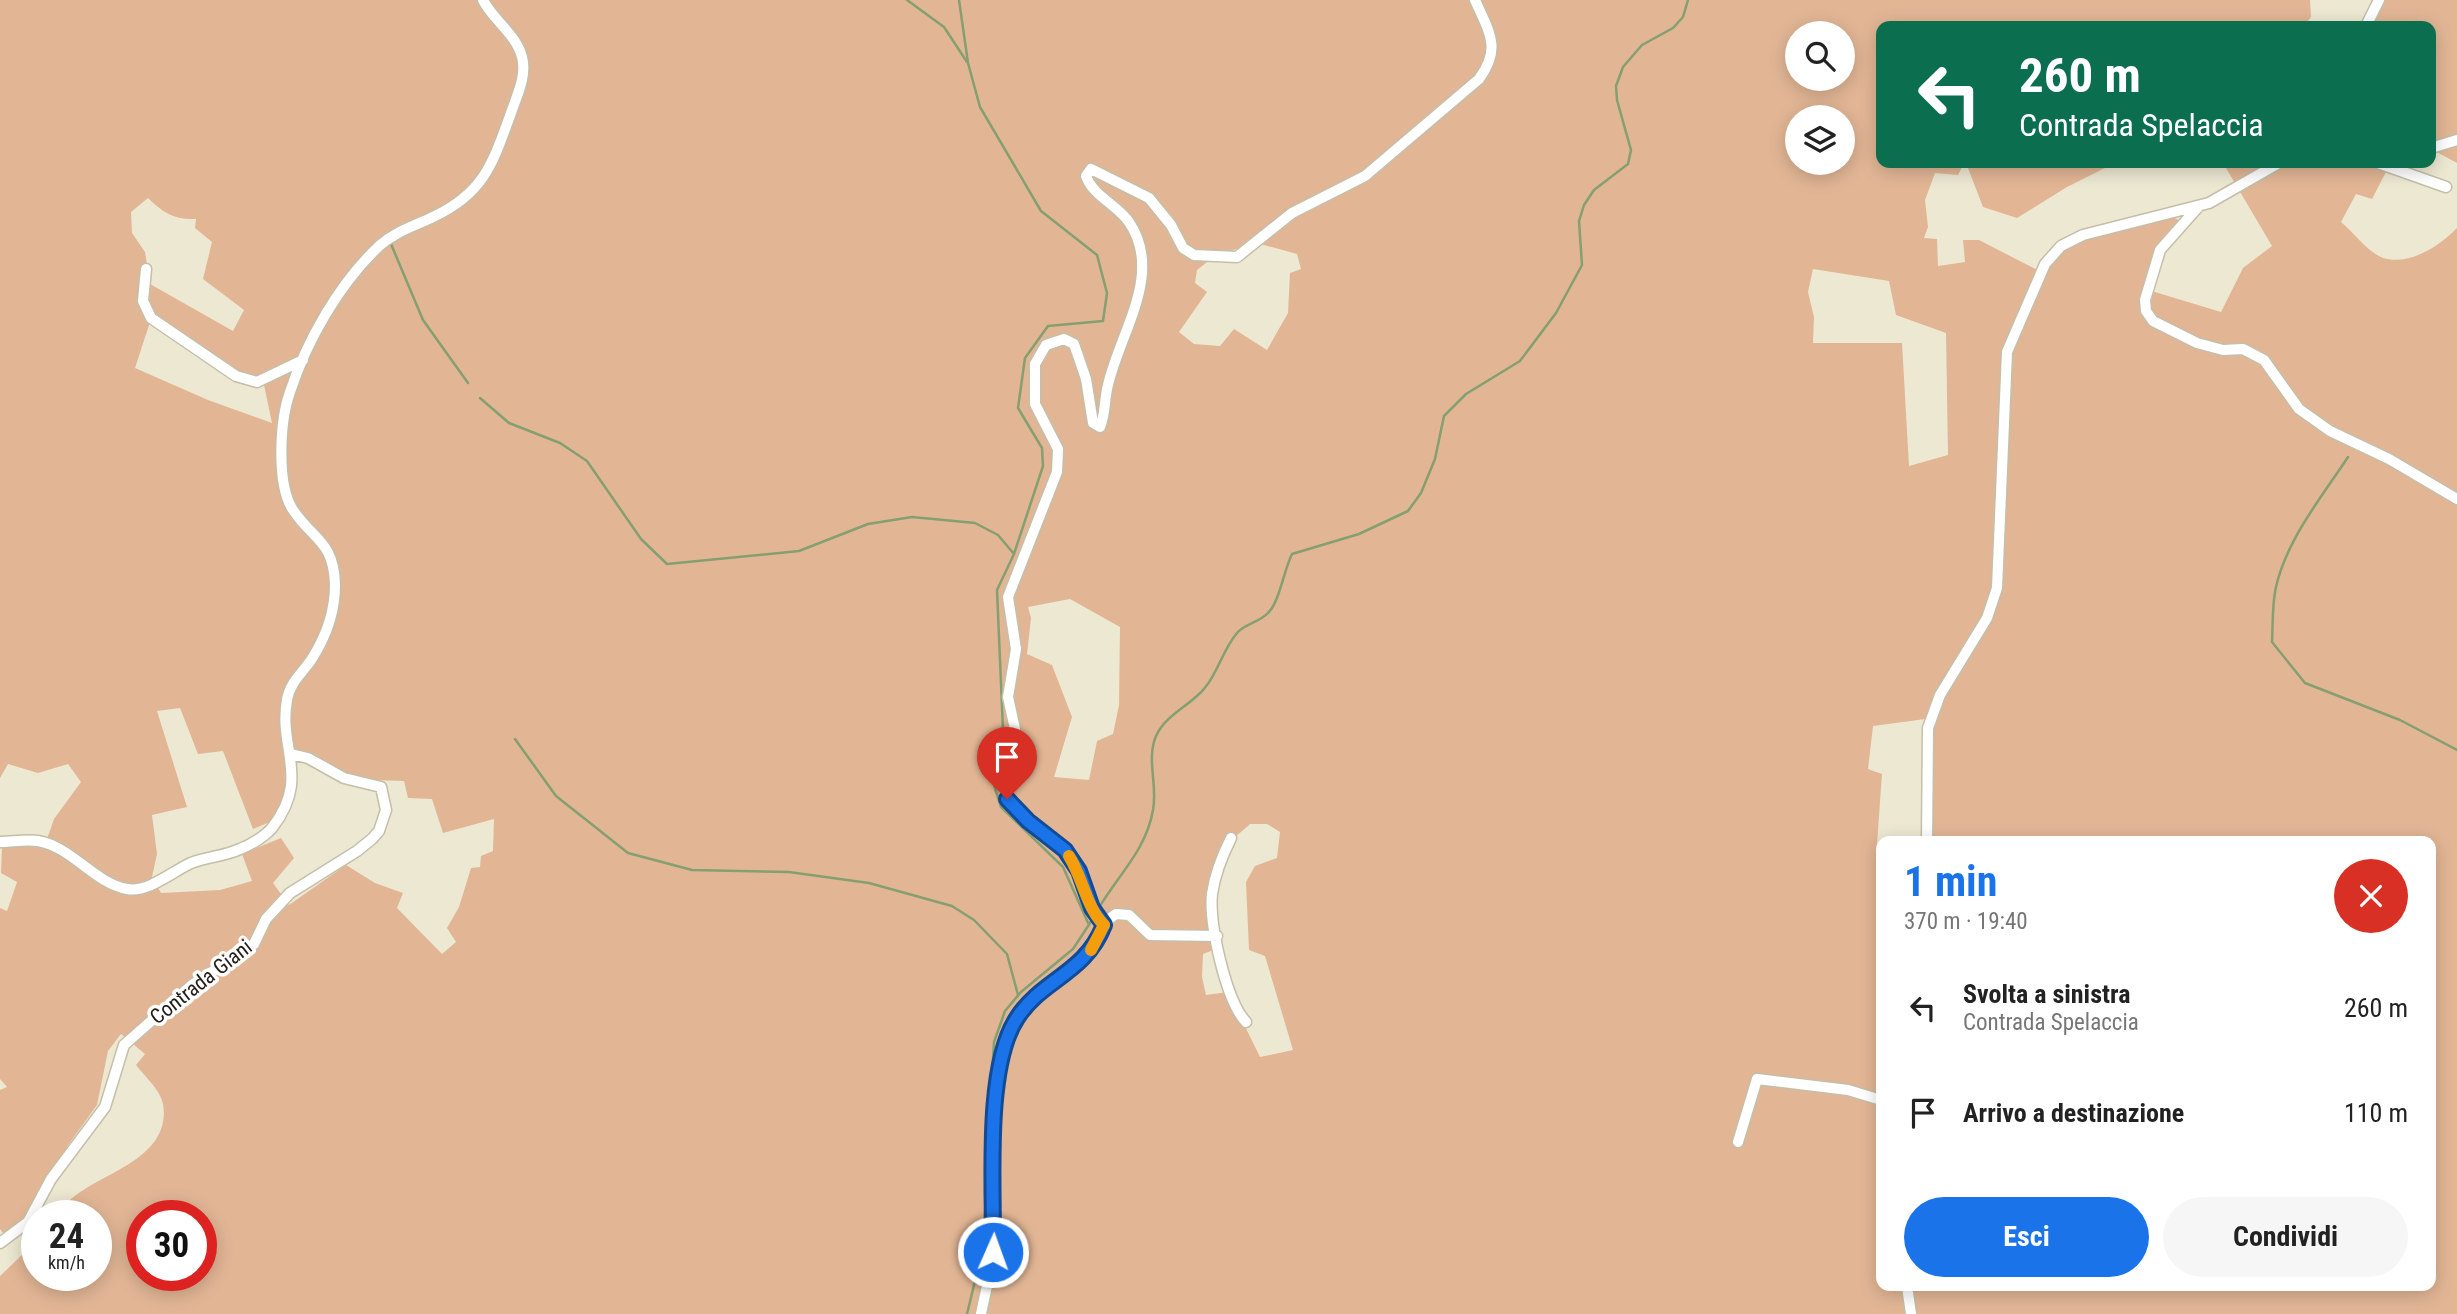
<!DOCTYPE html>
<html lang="it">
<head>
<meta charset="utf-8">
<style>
	body { margin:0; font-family:"Roboto Condensed",sans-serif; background:#f6f6f6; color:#222; height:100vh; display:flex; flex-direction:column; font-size:26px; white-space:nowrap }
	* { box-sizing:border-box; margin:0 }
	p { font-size:23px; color:#767676 }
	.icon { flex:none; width:38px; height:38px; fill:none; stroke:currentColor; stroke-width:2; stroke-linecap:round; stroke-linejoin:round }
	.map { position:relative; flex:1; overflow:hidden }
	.drawer { position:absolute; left:1876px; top:836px; width:560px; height:455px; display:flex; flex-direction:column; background:#fff; border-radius:14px; box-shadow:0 4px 18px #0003 }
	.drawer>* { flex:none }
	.guide { position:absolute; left:1876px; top:21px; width:560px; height:147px; border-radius:14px; box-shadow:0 4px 18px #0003; background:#0b6e4f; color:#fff; overflow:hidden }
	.fabs { position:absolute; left:1785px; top:21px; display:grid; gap:14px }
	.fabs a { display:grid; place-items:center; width:70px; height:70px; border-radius:50%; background:#fff; box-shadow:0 4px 18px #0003; font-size:35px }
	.speed { position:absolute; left:21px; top:1200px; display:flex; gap:14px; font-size:35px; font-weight:700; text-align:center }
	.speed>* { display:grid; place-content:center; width:91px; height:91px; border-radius:50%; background:#fff; box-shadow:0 4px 18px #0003; line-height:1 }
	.speed small { font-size:18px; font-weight:400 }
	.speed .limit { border:10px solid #d22; background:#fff; color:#111 }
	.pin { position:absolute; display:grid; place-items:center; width:60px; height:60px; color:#fff; margin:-72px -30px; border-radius:50% 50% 50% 0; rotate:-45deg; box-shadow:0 0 7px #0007 }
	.pin .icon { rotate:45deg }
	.me { position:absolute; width:77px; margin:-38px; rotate:2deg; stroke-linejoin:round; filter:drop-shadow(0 0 5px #0008) }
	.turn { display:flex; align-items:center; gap:24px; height:147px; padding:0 28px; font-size:32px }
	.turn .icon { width:91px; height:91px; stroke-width:2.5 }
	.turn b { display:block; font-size:49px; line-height:60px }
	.round { display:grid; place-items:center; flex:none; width:74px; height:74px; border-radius:37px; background:#f6f6f6 }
	.summary { display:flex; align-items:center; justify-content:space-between; height:119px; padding:0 28px }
	h1 { font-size:42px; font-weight:700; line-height:52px; color:#1a73e8 }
	.action { display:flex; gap:14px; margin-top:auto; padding:14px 28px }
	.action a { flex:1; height:80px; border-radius:42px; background:#1a73e8; color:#fff; font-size:28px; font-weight:700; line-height:80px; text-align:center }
	.action a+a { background:#f6f6f6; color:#222 }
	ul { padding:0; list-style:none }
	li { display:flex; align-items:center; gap:21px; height:105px; padding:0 28px }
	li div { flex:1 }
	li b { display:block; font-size:26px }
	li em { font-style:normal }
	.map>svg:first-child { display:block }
</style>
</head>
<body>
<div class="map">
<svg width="2457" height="1314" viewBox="0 0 2457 1314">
	<rect width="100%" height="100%" fill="#ede8d2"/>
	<path fill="#e2b695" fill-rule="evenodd" d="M0,0h2310l1,17 -7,9h-423v137h83l-6,12 -23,-2 -10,27 3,27 -4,11 13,1 1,27 27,-4 -2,-22h16l64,33 12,-20 21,-15 90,-25 14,8 -35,68 76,23 22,-44 29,-22 -49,-83h154l10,7 -15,29 -16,-5 -15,28c12,10 28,31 42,36 26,8 57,-12 74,-30v1086h-2457v-38l25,-24 12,-18v42h59v-60h-44c11,-10 21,-20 33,-27 32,-20 86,-37 78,-85 -3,-15 -18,-27 -27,-39l9,-11 -24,-20 -13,17 -11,54 -29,40 -27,62 -36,29 -5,-7v-139l7,-3 -7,-8v-171l7,3 10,-29 -16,-9 1,-26 45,-8 7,-20 27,-37 -13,-18 -30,9 -30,-9 -8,14zM1797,33h46v46h-46zM1797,117h46v46h-46zM148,198c14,14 26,22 48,21l-1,9 17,14 -9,37 41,31 -11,21 -83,-47 -5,-32 -13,-19 -1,-21zM1257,243l40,11 4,15 -11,4 -2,40 -21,37 -33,-21 -14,17 -26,-2 -15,-12 28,-40 -12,-9 2,-13 19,-15zM1813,269l76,12 7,34 50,18 2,122 -39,11 -7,-123h-89l1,-26 -6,-25zM152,316l90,67 22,2 8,38 -64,-23 -73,-32zM1070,599l50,28 -1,78 -6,29 -16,7 -8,39 -35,-3 18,-60 -20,-52 -25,-11 4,-36 -3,-11zM180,708l18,46 25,-3 30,78 34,-14 2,-57 19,-1 32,22 64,2 4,17 24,1 11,34 51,-14 -1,32 -12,5 -1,11 -9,1 -12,39 -12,21 9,14 -14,12 -45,-46 6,-15 -28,-10 -29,-18 -57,40 -16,-22 21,-25 -13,-20 -39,16 10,27 -32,9 -59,3 -9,-16 5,-23 -5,-39 35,-8 -30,-96zM1933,718l-5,124h503v444h-550v-436l-4,-6 5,-70 -14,-5 5,-43zM1250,824h17l13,8 -3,26 -22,8 -9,16 3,68 16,6 28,94 -33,7 -32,-65 -22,3 -4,-18 1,-23 13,-5c-2,-33 -6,-72 11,-102 5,-9 16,-16 23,-23zM142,1216h59v60h-59z
		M2382,0h75v163l-26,-14v-123h-61z
		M1966,163h149l-48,24 -50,31 -34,-11z"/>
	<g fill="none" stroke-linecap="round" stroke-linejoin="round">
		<path stroke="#859f70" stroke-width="2.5" d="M907,0l37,27 23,35
			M959,0l9,63 12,44 61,104 56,44 10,38 -4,28 -55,5 -23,32 -7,50 24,40 1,18 -29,88 -17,36 6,140 -9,55 7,22 62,60 26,58
			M391,244l32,76 45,63
			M480,398l29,25 51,20 27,18 54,78 26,25 132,-13 69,-27 44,-7 63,6 23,12 16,19
			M2348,457c-27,41 -61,82 -72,130 -4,17 -3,37 -4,55l33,41 95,37 57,30
			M515,739l41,57 72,57 64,17 97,2 80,11 83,23 22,14 33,34 11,41
			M1097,911c20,-35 49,-60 56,-101 5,-24 -7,-51 3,-74 9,-19 27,-27 42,-41 19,-17 23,-43 39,-62 7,-9 23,-11 31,-20 11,-10 16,-43 24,-59l67,-20 49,-23 13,-18 14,-34 9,-43 22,-22 54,-33 36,-48 26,-48 -3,-44 5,-16 10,-15 34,-26 3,-14 -14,-50 -1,-14 7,-19 19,-22 31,-17 10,-11 5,-17
			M991,1092l3,-50 11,-31 16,-19 52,-43 21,-32
			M967,1314l15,-62 7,-91"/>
		<g stroke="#c4bfaa" stroke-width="13">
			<path id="minor" d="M2366,26l13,-26
				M2431,148l26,-8
				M2378,163l68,24
				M2199,206l-39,44 -15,50 1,11 7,10 44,22 26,7 20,-1 21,11 35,49 31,22 59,28 68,40
				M146,269l-3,32 8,17 85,58 21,6 46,-22
				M1231,838c-9,18 -16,35 -19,56 -3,30 14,107 34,128
				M0,842c12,0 26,-3 38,-1 34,6 56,42 89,48 21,4 46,-18 64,-26 16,-6 34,-7 49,-14 11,-4 25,-13 32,-21 39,-50 6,-79 15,-128 3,-19 17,-28 26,-43 13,-21 22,-47 22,-72 -1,-44 -22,-45 -42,-75 -17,-26 -13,-90 -3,-118 17,-52 49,-108 89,-146 17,-15 36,-20 56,-30 50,-24 58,-54 76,-103 6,-18 16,-37 11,-56 -6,-23 -29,-37 -39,-57
				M1927,842l1,-114 12,-33 47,-77 10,-30 10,-236 38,-88 16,-18 22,-11 126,-32 70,-40
				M1104,925l-12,-17 -14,-37 -13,-21 -37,-29 -21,-22 -2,-13 10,-57 -7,-32 8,-48 -8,-52 49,-125 1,-23 -23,-45v-40l11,-19 18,-6 10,5 12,35 7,44 7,4c6,-14 4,-28 8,-42 12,-53 56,-111 21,-163 -13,-18 -36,-26 -43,-46l5,-7 58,29 22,27 12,23 11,7 43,2 55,-44 73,-37 114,-97c23,-31 10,-47 -4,-79
				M1738,1142l19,-63 91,11 33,10
				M0,1243l28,-21 23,-43 54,-72 19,-62 68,-60 62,-41 12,-25 24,-26 67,-42 15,-12 7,-8 7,-21 -5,-23 -37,-9 -36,-20 -17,-4
				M1907,1286l4,28
				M981,1314c4,-21 10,-42 12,-63 6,-66 -14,-180 26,-235 16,-23 43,-37 64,-56 15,-14 16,-36 33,-46l13,1 21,20 67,1"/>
		</g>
		<use href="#minor" stroke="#fff" stroke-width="10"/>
	</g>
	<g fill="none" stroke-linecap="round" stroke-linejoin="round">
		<g stroke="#114b97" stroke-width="18">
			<path id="route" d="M993,1252c1,-62 -9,-184 24,-234 25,-39 68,-44 87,-93l-12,-17 -13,-37 -14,-21 -37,-29 -21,-22"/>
		</g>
		<use href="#route" stroke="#1a73e8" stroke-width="12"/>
		<path stroke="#f59e0b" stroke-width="12" d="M1069,856c14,22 17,51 35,69l-13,25"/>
	</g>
	<g text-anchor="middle" stroke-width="7" stroke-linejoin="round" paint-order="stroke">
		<g font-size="21" fill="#201e16" stroke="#fff">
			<text transform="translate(201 982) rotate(-38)" y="7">Contrada Giani</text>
		</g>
	</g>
</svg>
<div class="fabs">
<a><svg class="icon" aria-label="search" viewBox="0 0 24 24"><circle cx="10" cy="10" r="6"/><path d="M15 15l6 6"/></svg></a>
<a><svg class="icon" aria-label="layers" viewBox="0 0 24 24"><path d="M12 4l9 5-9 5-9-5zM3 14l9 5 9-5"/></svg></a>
</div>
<div class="speed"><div>24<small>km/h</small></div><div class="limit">30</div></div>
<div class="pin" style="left:1007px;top:799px;background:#d93025"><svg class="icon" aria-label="arrive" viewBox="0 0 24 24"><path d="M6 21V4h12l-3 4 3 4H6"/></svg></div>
<svg class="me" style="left:993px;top:1252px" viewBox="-20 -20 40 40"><circle r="17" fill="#1a73e8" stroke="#fff" stroke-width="3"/><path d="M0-11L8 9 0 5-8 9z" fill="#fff"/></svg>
<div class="guide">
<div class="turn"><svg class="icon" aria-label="left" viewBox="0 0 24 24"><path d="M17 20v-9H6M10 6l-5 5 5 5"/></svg><div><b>260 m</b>Contrada Spelaccia</div></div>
</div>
<section class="drawer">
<div class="summary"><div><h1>1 min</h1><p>370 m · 19:40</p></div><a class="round" style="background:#d93025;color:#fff"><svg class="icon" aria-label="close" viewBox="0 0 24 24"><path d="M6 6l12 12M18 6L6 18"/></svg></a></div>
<ul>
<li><svg class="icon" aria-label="left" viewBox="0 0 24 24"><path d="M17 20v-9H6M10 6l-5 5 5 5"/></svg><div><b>Svolta a sinistra</b><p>Contrada Spelaccia</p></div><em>260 m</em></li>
<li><svg class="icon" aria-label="arrive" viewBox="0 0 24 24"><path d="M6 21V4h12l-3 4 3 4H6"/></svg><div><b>Arrivo a destinazione</b></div><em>110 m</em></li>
</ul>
<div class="action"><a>Esci</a><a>Condividi</a></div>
</section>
</div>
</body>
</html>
